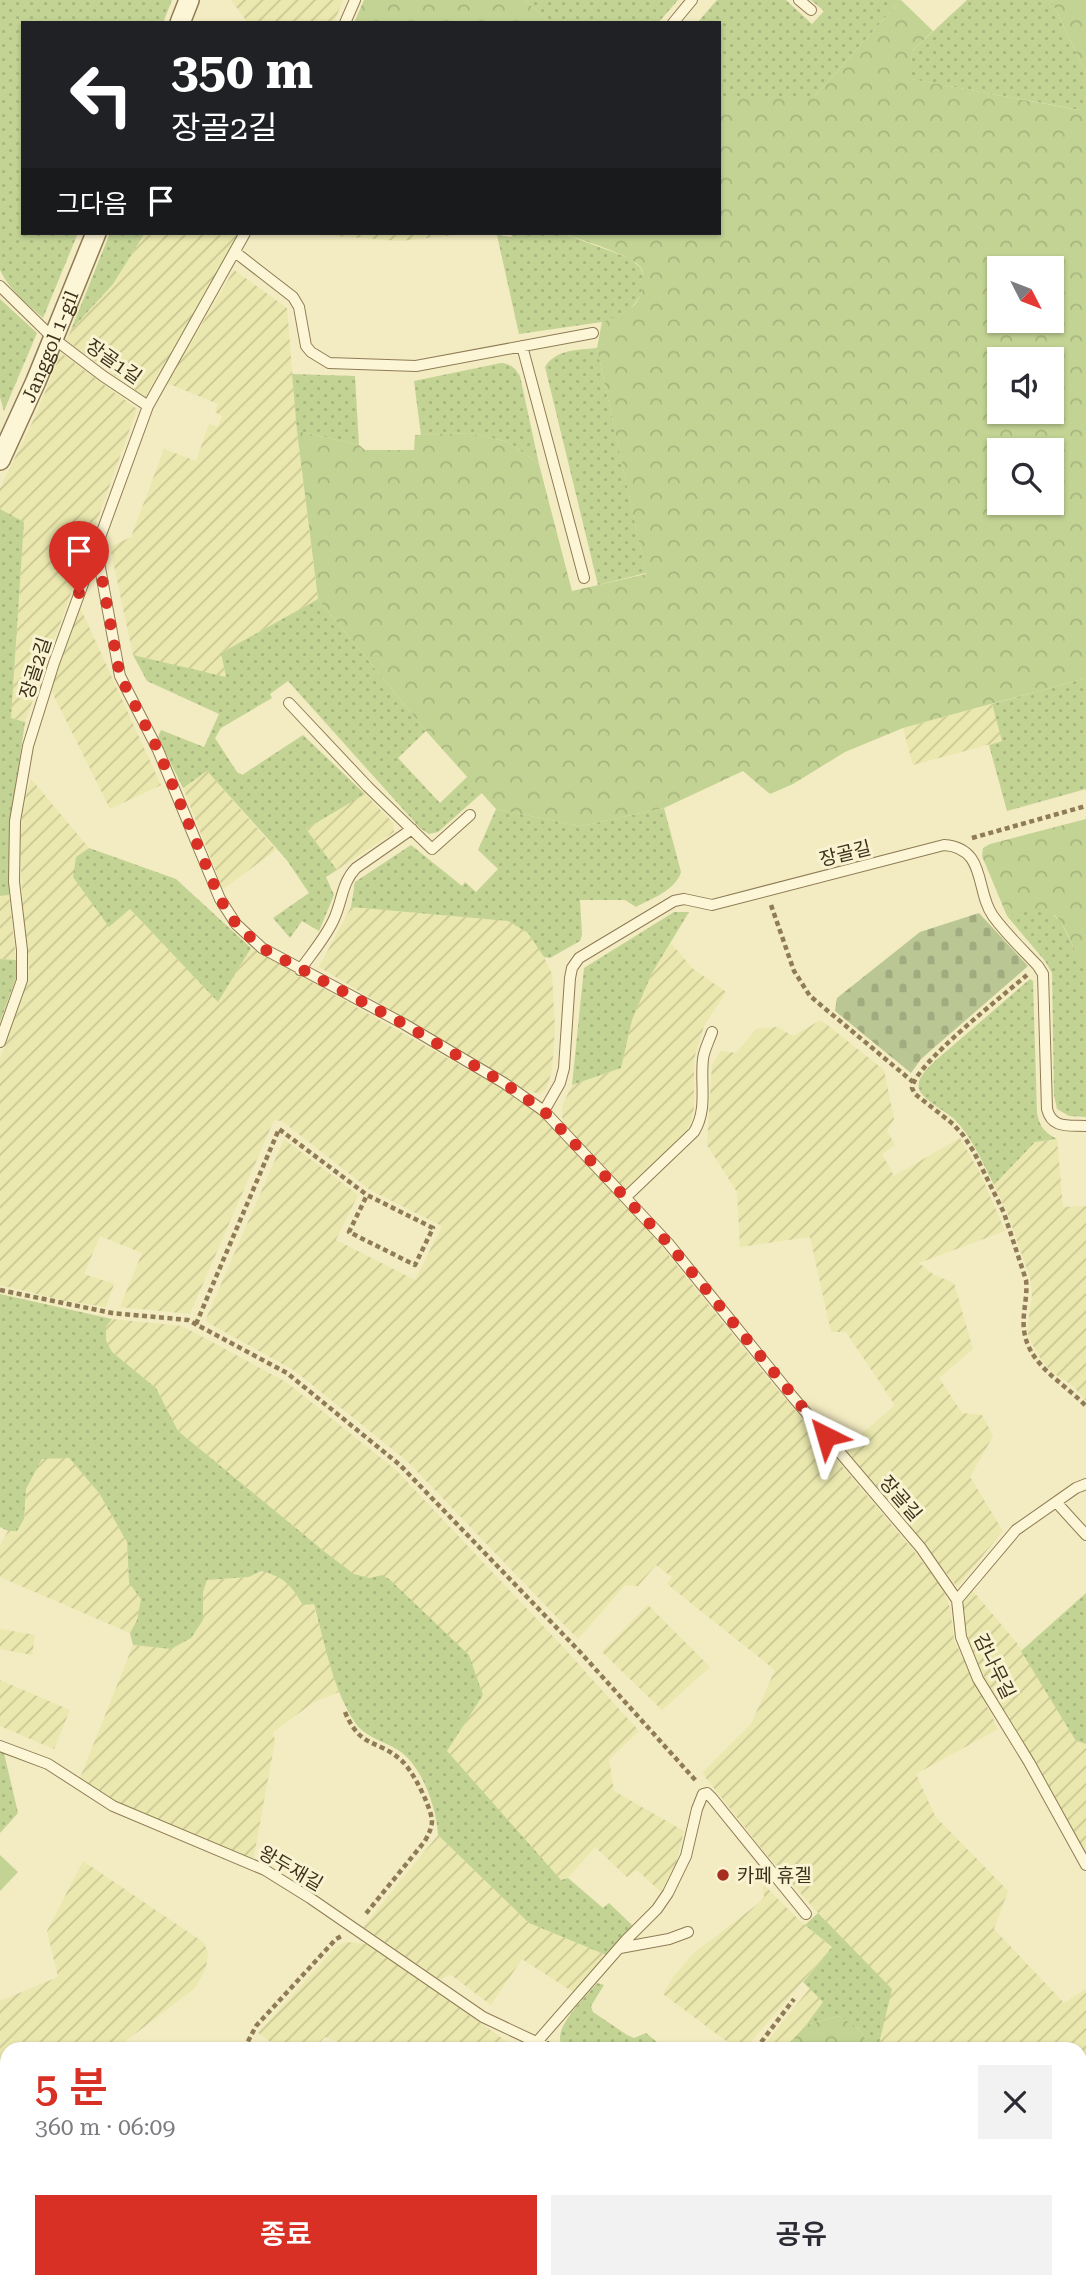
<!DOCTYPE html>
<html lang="ko">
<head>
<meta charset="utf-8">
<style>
	body { margin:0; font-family:"Roboto Serif","Noto Sans KR",serif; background:#f2f2f3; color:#2b2b33; height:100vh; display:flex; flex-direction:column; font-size:26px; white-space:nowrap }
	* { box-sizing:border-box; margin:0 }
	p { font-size:23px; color:#7c7c81 }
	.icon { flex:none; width:38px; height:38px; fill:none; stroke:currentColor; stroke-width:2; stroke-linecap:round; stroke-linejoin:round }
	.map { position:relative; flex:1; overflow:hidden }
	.sheet { position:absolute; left:0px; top:2042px; width:1087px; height:247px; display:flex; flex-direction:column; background:#fff; border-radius:21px 21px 0 0; box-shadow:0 2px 5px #0004 }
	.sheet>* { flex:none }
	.guide { position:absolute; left:21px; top:21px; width:700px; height:214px; border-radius:0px; box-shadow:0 2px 5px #0004; background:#202124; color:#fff; overflow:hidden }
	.needle { width:46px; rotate:132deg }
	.tools { position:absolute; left:987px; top:256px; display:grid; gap:14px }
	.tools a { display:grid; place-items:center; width:77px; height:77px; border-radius:0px; background:#fff; box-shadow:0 2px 5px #0004; font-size:35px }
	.pin { position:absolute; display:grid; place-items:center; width:60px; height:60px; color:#fff; margin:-72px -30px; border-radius:50% 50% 50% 0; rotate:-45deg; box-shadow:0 0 7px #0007 }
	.pin .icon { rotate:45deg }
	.me { position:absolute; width:77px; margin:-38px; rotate:320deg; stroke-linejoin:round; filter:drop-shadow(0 0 5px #0008) }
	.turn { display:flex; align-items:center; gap:24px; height:147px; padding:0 35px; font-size:32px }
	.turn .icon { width:91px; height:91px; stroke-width:2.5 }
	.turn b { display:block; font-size:49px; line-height:60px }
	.then { display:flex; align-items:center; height:66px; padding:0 35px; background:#0003; gap:14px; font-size:26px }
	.round { display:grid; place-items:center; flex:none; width:74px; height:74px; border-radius:0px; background:#f2f2f3 }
	.headline { display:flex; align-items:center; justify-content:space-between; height:119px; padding:0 35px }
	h1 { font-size:42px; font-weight:600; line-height:52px; color:#d93025 }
	.primary-button { display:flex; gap:14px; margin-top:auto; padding:14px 35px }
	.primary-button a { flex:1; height:80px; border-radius:0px; background:#d93025; color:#fff; font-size:28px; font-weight:600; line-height:80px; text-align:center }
	.primary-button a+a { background:#f2f2f3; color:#2b2b33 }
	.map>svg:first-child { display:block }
</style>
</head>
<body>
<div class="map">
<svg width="1086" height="2288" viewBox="0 0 1086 2288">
	<defs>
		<pattern id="farmland-furrows" width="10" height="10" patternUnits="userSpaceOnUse" patternTransform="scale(1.75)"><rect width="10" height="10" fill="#eae8ae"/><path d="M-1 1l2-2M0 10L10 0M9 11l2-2" fill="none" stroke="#cac795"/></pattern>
		<pattern id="grass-dots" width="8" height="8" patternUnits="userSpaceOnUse" patternTransform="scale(1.75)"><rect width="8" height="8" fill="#c3d394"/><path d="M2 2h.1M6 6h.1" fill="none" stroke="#a8b67f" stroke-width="1.8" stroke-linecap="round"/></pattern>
		<pattern id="forest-crowns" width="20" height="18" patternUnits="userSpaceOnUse" patternTransform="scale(1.75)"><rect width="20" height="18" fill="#c3d394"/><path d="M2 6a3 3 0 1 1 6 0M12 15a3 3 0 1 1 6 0" fill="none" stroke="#a8b67f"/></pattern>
		<pattern id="cemetery-stones" width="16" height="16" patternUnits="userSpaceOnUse" patternTransform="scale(1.75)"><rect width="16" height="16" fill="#bac794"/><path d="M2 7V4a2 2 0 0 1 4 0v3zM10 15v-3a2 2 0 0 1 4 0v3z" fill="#a1ab7f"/></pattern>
	</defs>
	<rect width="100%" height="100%" fill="#f3ebc1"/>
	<path fill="url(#farmland-furrows)" d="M231,0h112l-9,23h-86z
		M145,233h95l-12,24 -83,140 -79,-57 5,-10 42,-46z
		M315,233h158l-72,8 -79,-6z
		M234,270l53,38 10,123 21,168 -97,54 5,25 -93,-23 -23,-108 21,-10 33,-88 32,12 13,-37 9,3 4,-11 -7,-4 3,-8 -51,-21z
		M61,353l76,56 -112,313 -14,-4 13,-196 -24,-13v-21l34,-69z
		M79,605l82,180 -51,24 -59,-119z
		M992,704l10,37 -89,24 -10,-37z
		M207,771l69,79 -53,39 -40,-101z
		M31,779l58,69 -13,9 33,69 21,-17 88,93 33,-54 255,143 34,22 96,102 135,167 142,168 29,37 8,21 4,32 44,89 -82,45 19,42 73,75 -14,38 70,74 22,-14v115l-6,2v-57h-205l3,-1 13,-59 -73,-76 -52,-59 -64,-81 49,-49 24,-54 -108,-86 5,-7 -16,-12 -18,21 -13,-1 -47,54 -171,-178 -112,-90 -90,-50 79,-182 74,56 -22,45 79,40 27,-54 -72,-36 -88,-69 -8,-1 -84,194 -70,-7 22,-54 -42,-17 -16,38 30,10 -8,23 -40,-6 -66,-16v-226l26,-73 3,-17 -6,-48 -3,-79 3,-38z
		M365,794l28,29 1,9 -57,38 -31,-41z
		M9,895l7,65 -16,-1v-63z
		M351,907l157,14 20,12 13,18 11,23 3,53 -3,44 -6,18 -6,5 -16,-4 -205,-123z
		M671,943l21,25 34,24 -22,34 -10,33v49l-3,14 -6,12 -61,56 -60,-66 -2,-8 1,-12 9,-19 49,-17 11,-48 20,-47z
		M821,1020l63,50 10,49 -7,12 8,14 -13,9 12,22 66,-38 20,35 25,58 -86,32 15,12 20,8 19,66 -34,29 23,35 20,2 11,21 -23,41 33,54 -46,56 -32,-42 -82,-95 52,-45 -49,-73h-15l-21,-95 -70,10 -3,-55 -30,-47 5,-81 9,-13 15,2 21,-24 20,-2 16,9z
		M1057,1139l6,68 23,-1v195l-13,-15 -21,-14 -10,-11 -10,-17 -5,-13 5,-37 -2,-16 -23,-66 -13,-27 41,-43z
		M112,1319l70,7 104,56 111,89 166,176 76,84 -30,28 5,32 70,40 -8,32 -15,29 -24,-22 -10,7 -32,-30 -27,31 -7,2 -115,-129 37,-56 -101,-120 -11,3 -17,-4 -29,-22 -147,-121 -22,-43 -44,-36 -6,-12v-13z
		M68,1457l31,36 28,49 2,41 12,16 -4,21 -7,13 -130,-56v-32l8,-14h9l7,-12 2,-29 16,-31z
		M261,1571l18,5 13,11 11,17h10l26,88 -25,10 -41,30 2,9 -22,120 -61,-24 -77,-35 -35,-24 53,-133 38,4 32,-29v-28l4,-12 42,-3z
		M972,1590l45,53 59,98 10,3v111l-114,-200 -10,-44 2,-11z
		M648,1605l62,62 -48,43 -60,-58z
		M0,1629l35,6 -3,20 -32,-6z
		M0,1680l70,30 -16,39 -54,-23z
		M438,1835l91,88 77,32 -33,37 -51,-33 -31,46 -41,-31 -10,6 -77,-53z
		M83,1861l120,81 5,10 -2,16 -11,20 -72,55 -2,6h-114v71l-7,2v-121l58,-24 -11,-46z
		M763,1884l36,36 33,27 -87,102h-8l-74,-55 11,-18 20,-23 65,-50 5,-6z
		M346,1942l20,2 12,7 138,97 -158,1 -33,-12 -11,12h-34l-22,-16 79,-87z
		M810,1988l14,14 -18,23 -22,24h-23z
		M7,2254v28h46l5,6h-58v-28z"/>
	<path fill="url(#grass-dots)" d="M0,0h172l-9,23h-140v210h55l-35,85c-17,-15 -33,-27 -43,-48z
		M525,0h153l-20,23h-108z
		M717,0h69l26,24 12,-13 -13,-11h90l-86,96h-96v-73h-22z
		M967,0h84l35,73v25l-6,12 -170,-31 2,-28z
		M110,233h35l-32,51 -42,46z
		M513,233h49l67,25 11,9 5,12 -5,17 -12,17 -26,9 -83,12 -22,-99 14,2z
		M0,299l37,34 -33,78 -4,-14z
		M597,348l49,225 -48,12 -53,-218c11,-18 33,-17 52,-19z
		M501,363c10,1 14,5 19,13l19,88 -31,-22 -39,-9 -48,2 -7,-54z
		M292,374l63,2 4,69 -62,-14z
		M0,509l24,13 -13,196 14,4 -15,104 -1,69 -9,1z
		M318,599l108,132 -28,27 42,45 28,-27 15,16 -45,40 -9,2 -9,-6 -132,-147 -18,13 2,4 -51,30 -6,10 22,34 5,3 61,-40 62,59 -59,35 31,41 -11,7 8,18 -15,36 -17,-10 -12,17 -17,-20 36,-25 -23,-34 -79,-88 -24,17 -25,-51 3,-7 43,17 15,-33 -72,-33 -14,-26 93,22 -5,-24z
		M1086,678v111l-79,22 -18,-66 13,-4 -10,-37z
		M664,808l17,64c-6,19 -29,26 -45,35l-11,-7h-45l2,35 -2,6 -30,17 -6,-1 -16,-24 -20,-12 -157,-14 4,-25 56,-37 51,41 3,-4 11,10 22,-23 -20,-19 18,-41 85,17z
		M89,848l87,31 75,69 -33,54 -88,-93 -21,18 -36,-50 3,-20z
		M1030,908l18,2 13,12 20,40 5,3v152l-17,-1 -12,-7 -3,-14 -2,-122 -7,-12 -38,-45z
		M674,912h15l-37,61 -20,47 -11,48 -49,17 12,-117z
		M0,959l16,1 1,15 -17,47z
		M1030,979l3,2 4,132c3,14 7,19 20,26l-22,3 -41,43c-12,-23 -22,-49 -41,-67 -9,-8 -29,-17 -34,-29 -3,-11 9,-21 16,-28z
		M0,1294l112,25 -6,8v13l6,12 44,36 22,43 147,121 29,22 16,4 12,-3 7,4 80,76 14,40 -36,56 114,129 7,-2 35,30 6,-5 23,22 -3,5 -23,25 -77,-32 -91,-88c-1,-26 -16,-70 -40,-85 -16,-10 -34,-13 -44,-29 -21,-32 -30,-80 -40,-117l-11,1c-12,-20 -19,-28 -42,-34l-12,6 -42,3 -4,12v28l-12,18 -20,11 -38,-4 -3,-12 7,-13 4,-21 -12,-16 -2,-41 -28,-49 -30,-35 -27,1 -16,30 -2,30 -7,12h-9l-8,-4z
		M1086,1593v151l-10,-3 -55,-90z
		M0,1751l4,2 14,60 -18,20z
		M818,1913l74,76 -14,59 -10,1c-2,-18 -14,-25 -30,-33l-32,9 17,-23 -20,-20 29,-35 -27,-22z
		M597,1983l7,2 -13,21 2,6 34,23 7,3 12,-5 19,16h-100c-19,-16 21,-52 32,-66z
		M1086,2177v80l-6,-2v-76z
		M773,2282h171l-3,6h-160z"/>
	<path fill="url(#forest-crowns)" fill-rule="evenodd" d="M364,0h161l25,23h-196z
		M901,0l32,31 -21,20 -1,28 168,31 7,-12v580l-183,50 -58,24 -52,32 -23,10 -27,-23 -79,37 -83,18 -85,-17 -70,-78 -108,-132 -21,-168 62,14 6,5h49l1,-15 54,-2 39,9 31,22 33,127 74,-17 -49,-226 5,-26c19,-7 35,-11 40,-33 2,-7 3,-13 -1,-21 -8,-13 -63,-29 -79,-35h157v-137h96zM999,268h53v52h-53zM999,359h53v52h-53zM999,450h53v52h-53z
		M1051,0h35v73z
		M1086,819v146l-5,-2c-21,-43 -21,-65 -74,-47l-25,-60 1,-8 7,-4z
		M838,2016c16,8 28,15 30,33h-84l22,-24z"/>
	<path fill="url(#cemetery-stones)" d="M979,913l49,53 -107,93 -10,14 -76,-62 2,-13 83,-66z"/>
	<path fill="#c3d394" d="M0,1855l18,17 -18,19z"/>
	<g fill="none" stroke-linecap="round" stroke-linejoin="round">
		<g stroke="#8f7c56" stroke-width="12">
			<path id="service" d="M799,0l12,10
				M345,23l10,-23
				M673,23l19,-23
				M235,252l58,45 6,10 7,39 5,6 18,11 87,3 177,-33
				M0,286l53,52 50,38 45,30
				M522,346l62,232
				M96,546l24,130 38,74 62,149 16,25 26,24 142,76 100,59 40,28 124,132 124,153 129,152 36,52
				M289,703l79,84 64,62 38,-34
				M300,970c12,-17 26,-33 34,-51 8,-17 8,-37 22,-51l56,-39
				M0,1042l22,-62v-30l-8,-68 1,-61 13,-75 26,-83 94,-257 97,-173
				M544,1111l16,-28 4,-15 6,-90 2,-10 7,-10 95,-57 10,-2 28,6 232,-60c43,3 31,46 49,71 13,18 30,34 45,50l5,8 4,135c5,20 21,16 39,17
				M626,1197l68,-65c14,-23 6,-47 9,-73 1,-9 6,-18 9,-27
				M1086,1484l-10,4 -60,42 -59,70 4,37 17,42 51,83 57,103
				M1056,1502l30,33
				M0,1746l48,18 65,42 152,64 45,28 173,119 68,32
				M620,1948l49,-9 19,-7
				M525,2049l11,-6 90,-103 31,-31 11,-16 18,-37 11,-47 6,-15 4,-1 5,5 94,116
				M0,2128l4,-5 3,-1
				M0,2253l7,-6
				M1080,2261l6,2
				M313,2288l7,-6"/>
		</g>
		<g stroke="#8f7c56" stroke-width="22">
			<g id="minor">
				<path d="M180,23l9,-23"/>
				<path id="s1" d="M0,460l36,-79 60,-148"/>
			</g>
		</g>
		<g stroke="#8f7c56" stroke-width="27">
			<path id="tertiary" d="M1080,2145l6,-2
				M539,2288l24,-6"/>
		</g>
		<path stroke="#8f7c56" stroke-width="4.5" stroke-dasharray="5 3.5" stroke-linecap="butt" d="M972,838l114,-32
			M771,905l23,66 16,25 103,86
			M1027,975c-22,19 -113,90 -115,113l3,6 38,30 10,11 11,17 30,61 22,67c2,17 -4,33 -2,50 4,35 40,53 62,76
			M0,1290l112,23 76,7 99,53 113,92 181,188 116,129
			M196,1324l83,-195 88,66 66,33 -18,37 -66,-33 18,-37
			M345,1712c16,38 32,26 57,49 11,10 28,44 30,59 0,8 -3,13 -7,21l-61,75
			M244,2049l12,-23 80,-87 6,-3
			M756,2049l38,-50"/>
		<use href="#service" stroke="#fdf6d6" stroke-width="10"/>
		<use href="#minor" stroke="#fdf6d6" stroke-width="19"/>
		<use href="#tertiary" stroke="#fdf6d6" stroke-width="24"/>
	</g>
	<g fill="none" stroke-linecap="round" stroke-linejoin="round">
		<path stroke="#d93025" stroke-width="12" stroke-dasharray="0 21.6" d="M79,593l17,-47 24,130 38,74 62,149 16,25 26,24 142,76 100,59 40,28 124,132 158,193"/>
	</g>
	<circle fill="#a62f1e" stroke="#faf3d2" stroke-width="2.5" cx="723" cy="1875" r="7"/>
	<g text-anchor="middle" stroke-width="6" stroke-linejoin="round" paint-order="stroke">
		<g font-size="19" fill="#3d311c" stroke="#faf3d2">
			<text dy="7" stroke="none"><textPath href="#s1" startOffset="124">Janggol 1-gil</textPath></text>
			<text transform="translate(114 361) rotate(35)" y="7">장골1길</text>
			<text transform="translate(35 668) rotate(-72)" y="7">장골2길</text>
			<text transform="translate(845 853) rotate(-14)" y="7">장골길</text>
			<text transform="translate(901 1498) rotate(49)" y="7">장골길</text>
			<text transform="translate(995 1666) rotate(64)" y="7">감나무길</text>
			<text transform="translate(291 1868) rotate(30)" y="7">왕두재길</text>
		</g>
		<g font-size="19" fill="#3d311c" stroke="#faf3d2" text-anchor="start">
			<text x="737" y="1882">카페 휴겔</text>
		</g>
	</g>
</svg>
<div class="tools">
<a><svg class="needle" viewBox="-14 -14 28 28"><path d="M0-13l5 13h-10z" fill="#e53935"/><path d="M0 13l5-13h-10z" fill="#7c7c81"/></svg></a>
<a><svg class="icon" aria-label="sound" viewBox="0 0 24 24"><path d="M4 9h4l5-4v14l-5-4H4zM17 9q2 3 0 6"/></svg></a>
<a><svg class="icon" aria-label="search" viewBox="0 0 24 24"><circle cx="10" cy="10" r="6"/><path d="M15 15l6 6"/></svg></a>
</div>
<div class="pin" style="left:79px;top:593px;background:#d93025"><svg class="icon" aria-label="arrive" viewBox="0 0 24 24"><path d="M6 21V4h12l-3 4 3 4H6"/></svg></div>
<svg class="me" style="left:826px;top:1436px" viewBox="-20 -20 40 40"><path d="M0-17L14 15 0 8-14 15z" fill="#d93025" stroke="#fff" stroke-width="4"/></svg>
<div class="guide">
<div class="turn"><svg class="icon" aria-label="left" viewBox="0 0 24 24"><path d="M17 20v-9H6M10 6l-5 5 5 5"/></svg><div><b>350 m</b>장골2길</div></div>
<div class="then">그다음<svg class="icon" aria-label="arrive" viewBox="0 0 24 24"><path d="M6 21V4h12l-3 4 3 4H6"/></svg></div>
</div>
<section class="sheet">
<div class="headline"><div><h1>5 분</h1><p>360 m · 06:09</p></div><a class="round"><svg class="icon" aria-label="close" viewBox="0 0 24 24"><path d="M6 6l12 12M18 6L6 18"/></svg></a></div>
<div class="primary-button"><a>종료</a><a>공유</a></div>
</section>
</div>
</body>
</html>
